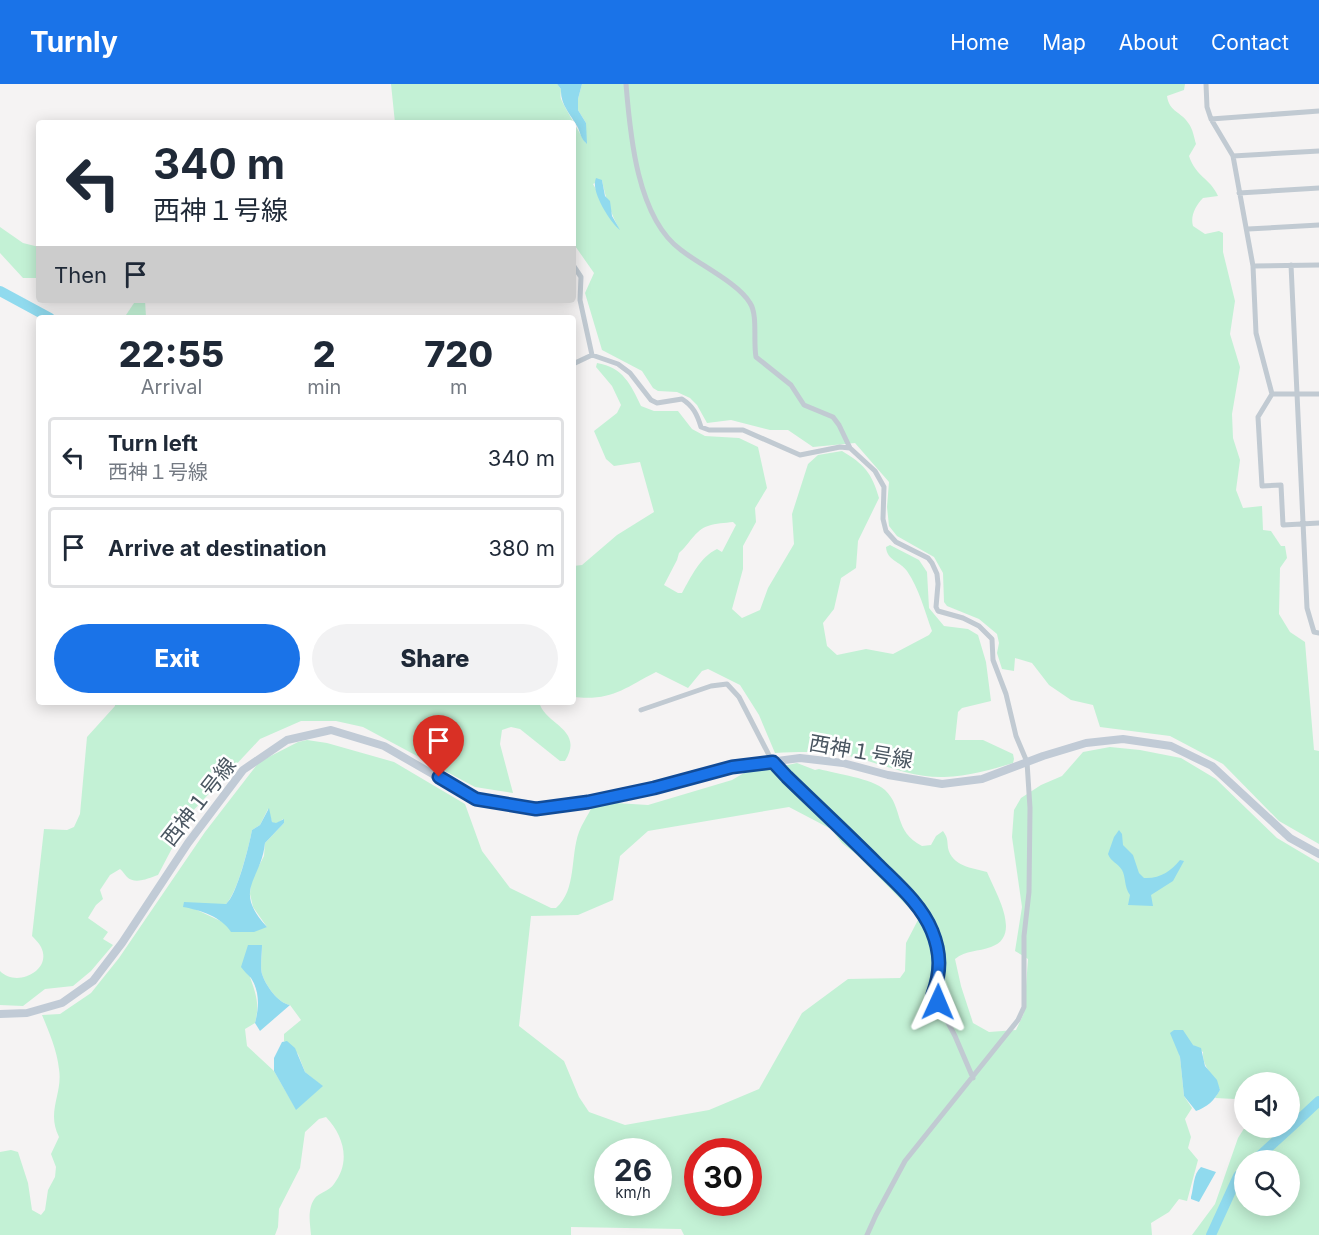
<!DOCTYPE html>
<html lang="en">
<head>
<meta charset="utf-8">
<style>
	body { margin:0; font-family:Inter,"Noto Sans JP",sans-serif; background:#f2f2f3; color:#1f2937; height:100vh; display:flex; flex-direction:column; font-size:22px; white-space:nowrap }
	* { box-sizing:border-box; margin:0 }
	p { font-size:20px; color:#747a83 }
	.icon { flex:none; width:33px; height:33px; fill:none; stroke:currentColor; stroke-width:2; stroke-linecap:round; stroke-linejoin:round }
	.map { position:relative; flex:1; overflow:hidden }
	.side { position:absolute; left:36px; top:231px; width:540px; height:390px; display:flex; flex-direction:column; background:#fff; border-radius:6px; box-shadow:0 3px 15px #0003 }
	.side>* { flex:none }
	.banner { position:absolute; left:36px; top:36px; width:540px; height:183px; border-radius:6px; box-shadow:0 3px 15px #0003; background:#fff; color:#1f2937; overflow:hidden }
	.buttons { position:absolute; left:1234px; top:988px; display:grid; gap:12px }
	.buttons a { display:grid; place-items:center; width:66px; height:66px; border-radius:50%; background:#fff; box-shadow:0 3px 15px #0003; font-size:30px }
	.speed { position:absolute; left:594px; top:1054px; display:flex; gap:12px; font-size:30px; font-weight:700; text-align:center }
	.speed>* { display:grid; place-content:center; width:78px; height:78px; border-radius:50%; background:#fff; box-shadow:0 3px 15px #0003; line-height:1 }
	.speed small { font-size:15px; font-weight:400 }
	.speed .limit { border:9px solid #d22; background:#fff; color:#111 }
	.pin { position:absolute; display:grid; place-items:center; width:51px; height:51px; color:#fff; margin:-62px -26px; border-radius:50% 50% 50% 0; rotate:-45deg; box-shadow:0 0 6px #0007 }
	.pin .icon { rotate:45deg }
	.me { position:absolute; width:66px; margin:-33px; rotate:1deg; stroke-linejoin:round; filter:drop-shadow(0 0 4px #0008) }
	.turn { display:flex; align-items:center; gap:21px; height:126px; padding:0 18px; font-size:27px }
	.turn .icon { width:78px; height:78px; stroke-width:2.5 }
	.turn b { display:block; font-size:42px; line-height:51px }
	.then { display:flex; align-items:center; height:57px; padding:0 18px; background:#0003; gap:12px; font-size:22px }
	.eta { display:flex; justify-content:space-evenly; align-items:center; height:102px; text-align:center }
	.eta b { font-size:36px; font-weight:800; line-height:42px }
	.primary-button { display:flex; gap:12px; margin-top:auto; padding:12px 18px }
	.primary-button a { flex:1; height:69px; border-radius:36px; background:#1a73e8; color:#fff; font-size:24px; font-weight:800; line-height:69px; text-align:center }
	.primary-button a+a { background:#f2f2f3; color:#1f2937 }
	ul { padding:0; list-style:none }
	li { display:flex; align-items:center; gap:18px; height:81px; margin:0 12px 9px; padding:0 6px; border:3px solid #e0e1e3; border-radius:6px }
	li div { flex:1 }
	li b { display:block; font-size:22px }
	li em { font-style:normal }
	header { display:flex; align-items:center; gap:36px; box-sizing:border-box; height:84px; padding:0 30px; background:#1a73e8; color:#fff }
	header strong { font-size:28px }
	nav { display:flex; gap:33px; margin-inline-start:auto; font-size:21px }
	.map>svg:first-child { display:block }
</style>
</head>
<body>
<header>
<strong>Turnly</strong>
<nav><a>Home</a><a>Map</a><a>About</a><a>Contact</a></nav>
</header>
<div class="map">
<svg width="1319" height="1151" viewBox="0 0 1319 1151">
	<rect width="100%" height="100%" fill="#f5f3f3"/>
	<path fill="#c3f1d5" fill-rule="evenodd" d="M391,0h166l4,5c0,3 -1,7 0,10 2,5 23,42 25,44v-20l-8,-13v-11l4,-15h603l-1,6 -17,6c2,16 15,16 22,28 4,6 5,13 7,20l-7,12c7,21 21,22 29,40l-15,2c-7,7 -13,18 -10,28l12,8 14,-3 4,2v19l12,49 -5,33 10,33 -8,47 1,24 7,22 -4,30 7,18 19,-2 1,24 8,1 10,15h4l2,12 -7,10 -1,46 11,18 15,10 9,108 5,1v93l-40,-23 -56,-57 -53,-28 -70,-9 -7,-22 -22,-5 -22,-15 -17,-22 -17,-5 -1,13 -12,-2 -5,-16 2,-10 -2,-9 -18,-15 -32,-13 -3,-4 -1,-29 -9,-16 -37,-21 -8,-10 -2,-19 2,-25 -34,-39 -42,4 -25,-17h-18l-39,-10 -24,3 -10,-18 -7,-7 -13,-6 -19,-1 -5,-3 -11,-17 -40,-21 -17,-57 9,-20 -21,-30v-120h-178zM602,96c3,17 9,33 17,49l-26,-45z
		M0,143l23,16 16,4v31h-16l-23,-25z
		M136,216h9l1,17 2,1h-24z
		M597,279c26,4 34,22 44,43l13,5h24l14,18 13,7 34,2 19,9 9,41 -12,20 1,14 -13,24v23l-11,40 10,9 18,-8 8,-22 26,-44 -2,-30 16,-50 10,-9 24,-4c22,13 30,22 37,47l-21,43 -2,27 -15,10 -7,31 -11,14 4,23 10,9 29,-6 27,5 36,-19 3,-4c-7,-19 -13,-43 -25,-60 -7,-10 -20,-10 -21,-24l4,-2 29,15 8,12 2,36 15,18 24,3 10,6 8,27 5,39 -29,7 -4,4 -3,28h28l30,14 1,5 -1,4c-22,7 -45,13 -69,14 -34,1 -66,-15 -99,-22 -24,-4 -46,-3 -70,-2l-16,-38 -19,-30 -32,-16 -6,2 -14,17 -32,-16c-33,17 -44,29 -83,25v-131l9,-1 35,-30 37,-23 -14,-50 -26,4 -8,-7 -12,-28 23,-18 4,-8 -9,-19 -16,-19zM733,438l3,3 -14,27 -5,-3c-17,8 -26,28 -35,44h-4l-14,-8 13,-25 2,-7c9,-7 17,-24 29,-27 8,-3 17,-3 25,-4z
		M115,618h424c6,23 46,27 26,59h-5l-40,-32 -9,-2 -9,3 -2,14 13,49 -38,-6 -112,-60 -27,-6h-35l-41,18 -70,75 -32,61c-9,3 -23,10 -31,2 -3,-3 -4,-6 -7,-8l-10,6 -10,15 3,9 -7,6 -8,13 20,14 -5,7 10,6 -22,26 -18,15 -28,3 -22,17 -23,-1v-34c16,17 53,0 41,-24 -2,-4 -6,-8 -9,-11l12,-107 23,1 7,-3 6,-13 7,-77 28,-31z
		M307,656l20,3 67,19 71,42 17,47 28,37 41,20h5c21,-18 14,-52 23,-76 3,-8 9,-17 13,-25l24,-4 32,2 84,-25 24,-14h27l14,-3 18,7 4,-1c18,5 52,9 66,21 19,18 8,41 37,56l9,-1 5,-9 7,-5c5,7 4,9 5,17 4,18 24,20 39,24 8,20 36,64 4,75 -13,5 -25,3 -36,12l6,27 12,37 16,9 27,-2 8,-17 4,-54 -13,-8 7,-44 -10,-70 2,-27 7,-12 20,-13 21,-9 21,-24 27,-5 30,3 41,8 35,21 61,59 42,25v372h-127l23,-31 23,-66 7,-11 45,1v-45h-45v27l-10,-11 -20,-1 5,-8c-5,-14 -18,-22 -17,-38l-10,-7 -16,1 3,11 4,39 8,12 -7,11 6,18 -3,11 10,12 -11,41 -8,-2 -10,13 -18,11 1,12h-468l-3,-6 -110,-2v8h-260c-1,-12 -4,-26 4,-37 4,-5 14,-7 19,-14 17,-22 10,-48 -8,-67l-7,2 -14,13 -5,36 -21,41 -1,18 -3,8h-275v-83l11,-2 7,2 10,31 4,27 9,5 4,-5 3,-20 7,-13 1,-10 -5,-13 8,-17c-13,-26 4,-43 0,-68 -2,-19 -10,-37 -17,-54l18,-1 31,-21 28,-35 86,-126 44,-57 10,-13 39,-20zM789,723l42,22 11,14 14,11 63,64 -13,25 -1,28 -5,7 -52,1 -46,34 -43,76 -50,21 -84,15 -36,-13 -10,-15 -15,-36 -45,-35 12,-110 47,-1 35,-15 7,-44 28,-25zM268,725l4,13 4,2 7,-5 1,4 -19,20 -1,13 -13,25 -1,13 3,13 14,20 -40,-3 -30,-14 29,-6c11,-10 23,-58 26,-74l8,-5zM262,861c0,9 -2,21 0,29 4,12 16,29 28,31l11,15 -17,14v7l14,13 7,18 17,14 -26,23 -22,-38 -27,-25 -2,-17 10,-6c5,-18 1,-29 -5,-46zM608,1068h50v51h-50zM698,1068h50v51h-50zM1245,1077h45v45h-45z"/>
	<path fill="#90daee" d="M557,0h25l-4,15v11l8,13 1,21c-7,-6 -6,-11 -10,-18 -7,-12 -17,-22 -16,-37z
		M596,94l6,2 3,16 5,5 2,15 8,14c-10,-8 -30,-39 -24,-52z
		M269,724l3,14 4,1 8,-4v4l-19,20c-4,38 -33,46 2,84l-13,5h-23c-9,-15 -31,-22 -48,-25l1,-5 42,2c11,-9 23,-58 26,-74l8,-5z
		M1119,746l3,4 1,11 10,10 6,18 5,5c16,1 27,-7 36,-18l4,1 -11,20 -22,14 2,11 -25,-1 2,-10c-6,-8 -4,-18 -8,-25 -4,-7 -11,-8 -14,-16l6,-17z
		M248,861h14c0,9 -2,21 0,29 4,12 16,29 28,31l-30,26 -5,-8c4,-15 5,-31 -4,-45 -3,-3 -7,-7 -10,-11z
		M1174,946h9l10,15 8,3 4,18 12,14 3,10c-6,11 -13,17 -24,21l-12,-15 -4,-39 -10,-24z
		M287,957l8,7 10,24 18,14 -27,24 -22,-39v-13l8,-16z
		M1201,1083l15,5 -17,30 -8,-3v-2c3,-10 2,-23 10,-30z"/>
	<g fill="none" stroke-linecap="round" stroke-linejoin="round">
		<path stroke="#90daee" stroke-width="10" d="M0,207l50,27
			M1290,1044l29,-27
			M1254,1077l36,-33
			M1211,1151l27,-59 7,-7"/>
		<path stroke="#c1cad2" stroke-width="5" d="M626,0c4,50 11,134 55,166 19,15 57,33 69,53 8,12 3,38 6,54l35,28 13,20 29,12 6,8 11,23 25,23 9,16 -1,32 3,12 10,11 32,16 4,5 5,11 1,10 -2,23 2,4 25,7 16,8 13,13 1,21 13,34 10,42 11,26 3,46 -1,84 -5,44v71l-6,13 -113,141 -29,54 -9,20
			M1206,0l1,23 4,12 22,37 20,110 3,67 16,61 -14,23 4,69 19,-1 2,40 36,-2
			M1211,35l108,-8
			M1233,72l86,-5
			M1239,109l80,-5
			M1248,145l71,-4
			M573,181l8,12 -1,23 12,55
			M1291,181l16,343 7,24 5,1
			M1253,182l66,-1
			M573,280l19,-9 26,9 12,9 21,27 6,3 25,-4c11,7 15,15 19,28l8,3h34l57,25 40,-8 10,1
			M1272,310h47
			M641,626l70,-24 16,-2 12,13 32,62 16,18c30,28 61,57 90,87 20,20 44,40 55,67 9,22 9,41 1,63l22,42 18,42"/>
		<path stroke="#c1cbd6" stroke-width="8" d="M0,930l27,-1 35,-10 31,-22 29,-38 66,-100 55,-73 44,-30 44,-10 53,16 92,53 60,10 52,-7 66,-14 78,-21 68,-9 43,5 45,12 54,9 40,-5 61,-23 43,-13 37,-4 48,7 41,20 78,72 29,16"/>
	</g>
	<g fill="none" stroke-linecap="round" stroke-linejoin="round">
		<g stroke="#114b97" stroke-width="15">
			<path id="route" d="M439,693l37,22 60,10 52,-7 66,-14 78,-21 41,-5 14,15c30,29 60,57 90,87 20,20 44,40 55,67 9,22 9,41 1,63l5,8"/>
		</g>
		<use href="#route" stroke="#1a73e8" stroke-width="10"/>
	</g>
	<g text-anchor="middle" stroke-width="5" stroke-linejoin="round" paint-order="stroke">
		<g font-size="21" fill="#4a5661" stroke="#fff">
			<text transform="translate(861 668) rotate(10)" y="7">西神１号線</text>
			<text transform="translate(199 718) rotate(-52)" y="7">西神１号線</text>
		</g>
	</g>
</svg>
<div class="buttons">
<a><svg class="icon" aria-label="sound" viewBox="0 0 24 24"><path d="M4 9h4l5-4v14l-5-4H4zM17 9q2 3 0 6"/></svg></a>
<a><svg class="icon" aria-label="search" viewBox="0 0 24 24"><circle cx="10" cy="10" r="6"/><path d="M15 15l6 6"/></svg></a>
</div>
<div class="speed"><div>26<small>km/h</small></div><div class="limit">30</div></div>
<div class="pin" style="left:439px;top:693px;background:#d93025"><svg class="icon" aria-label="arrive" viewBox="0 0 24 24"><path d="M6 21V4h12l-3 4 3 4H6"/></svg></div>
<svg class="me" style="left:938px;top:918px" viewBox="-20 -20 40 40"><path d="M0-17L14 15 0 8-14 15z" fill="#1a73e8" stroke="#fff" stroke-width="4"/></svg>
<div class="banner">
<div class="turn"><svg class="icon" aria-label="left" viewBox="0 0 24 24"><path d="M17 20v-9H6M10 6l-5 5 5 5"/></svg><div><b>340 m</b>西神１号線</div></div>
<div class="then">Then<svg class="icon" aria-label="arrive" viewBox="0 0 24 24"><path d="M6 21V4h12l-3 4 3 4H6"/></svg></div>
</div>
<section class="side">
<div class="eta">
<div><b>22:55</b><p>Arrival</p></div>
<div><b>2</b><p>min</p></div>
<div><b>720</b><p>m</p></div>
</div>
<ul>
<li><svg class="icon" aria-label="left" viewBox="0 0 24 24"><path d="M17 20v-9H6M10 6l-5 5 5 5"/></svg><div><b>Turn left</b><p>西神１号線</p></div><em>340 m</em></li>
<li><svg class="icon" aria-label="arrive" viewBox="0 0 24 24"><path d="M6 21V4h12l-3 4 3 4H6"/></svg><div><b>Arrive at destination</b></div><em>380 m</em></li>
</ul>
<div class="primary-button"><a>Exit</a><a>Share</a></div>
</section>
</div>
</body>
</html>
